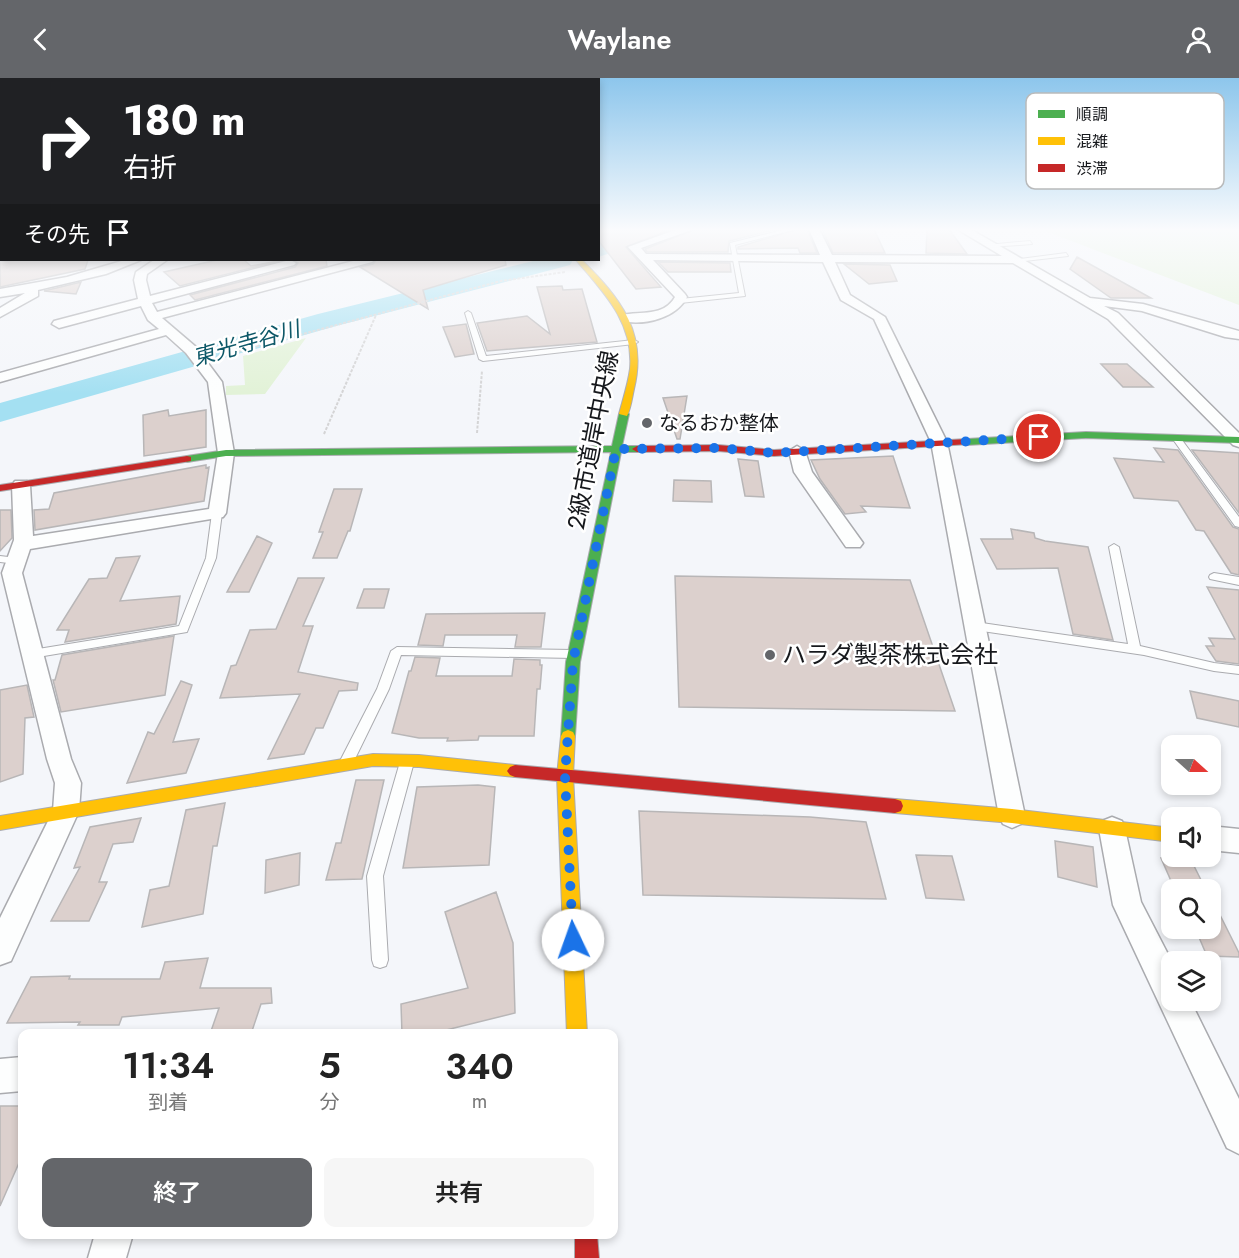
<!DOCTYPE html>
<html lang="ja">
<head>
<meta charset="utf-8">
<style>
	body { margin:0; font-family:Jost,"Noto Sans JP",sans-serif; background:#f6f6f6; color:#222; height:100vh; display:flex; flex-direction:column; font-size:22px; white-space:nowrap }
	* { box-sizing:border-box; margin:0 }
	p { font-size:20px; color:#767676 }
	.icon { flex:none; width:33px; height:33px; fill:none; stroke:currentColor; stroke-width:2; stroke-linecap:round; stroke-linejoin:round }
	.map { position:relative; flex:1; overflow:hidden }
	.sheet { position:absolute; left:18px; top:951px; width:600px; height:210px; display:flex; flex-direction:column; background:#fff; border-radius:12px; box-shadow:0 3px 9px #0003 }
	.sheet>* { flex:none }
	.top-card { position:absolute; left:0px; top:0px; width:600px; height:183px; box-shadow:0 3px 9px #0003; background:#202124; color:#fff; overflow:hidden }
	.needle { width:39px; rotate:111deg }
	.tools { position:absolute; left:1161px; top:657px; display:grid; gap:12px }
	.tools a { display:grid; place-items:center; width:60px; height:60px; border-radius:12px; background:#fff; box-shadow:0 3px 9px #0003; font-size:30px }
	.pin { position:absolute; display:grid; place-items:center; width:51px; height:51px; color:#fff; margin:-26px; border:3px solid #fff; border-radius:50%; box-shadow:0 2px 6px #0007 }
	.me { position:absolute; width:66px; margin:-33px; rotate:357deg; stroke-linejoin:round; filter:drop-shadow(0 0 4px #0008) }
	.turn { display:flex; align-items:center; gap:21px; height:126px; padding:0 24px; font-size:27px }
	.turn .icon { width:78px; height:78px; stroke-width:2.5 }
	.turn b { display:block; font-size:42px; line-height:51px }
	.then { display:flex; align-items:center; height:57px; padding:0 24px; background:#0003; gap:12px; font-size:22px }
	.eta { display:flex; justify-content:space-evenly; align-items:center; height:102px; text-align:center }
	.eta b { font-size:36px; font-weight:600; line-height:42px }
	.primary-button { display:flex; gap:12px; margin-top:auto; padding:12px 24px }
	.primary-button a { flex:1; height:69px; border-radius:12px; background:#64666a; color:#fff; font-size:24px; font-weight:600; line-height:69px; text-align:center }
	.primary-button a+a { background:#f6f6f6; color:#222 }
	header { display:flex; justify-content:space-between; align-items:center; height:78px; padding:0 24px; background:#64666a; color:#fff; font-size:27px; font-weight:600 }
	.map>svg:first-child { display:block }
</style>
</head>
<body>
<header><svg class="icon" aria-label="back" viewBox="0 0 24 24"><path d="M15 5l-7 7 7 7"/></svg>Waylane<svg class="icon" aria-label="person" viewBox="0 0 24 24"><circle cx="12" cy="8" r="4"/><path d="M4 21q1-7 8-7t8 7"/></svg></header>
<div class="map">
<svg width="1239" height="1180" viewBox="0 0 1239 1180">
	<rect width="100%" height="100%" fill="#f4f6fa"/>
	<path fill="#e2f2d7" d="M1040,151h199v76z
		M306,260l-41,56 -39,1v-9l19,-1 -2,-29z"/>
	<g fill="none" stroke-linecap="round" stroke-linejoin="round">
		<path fill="#a4e0f2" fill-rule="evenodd" d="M645,151l30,1 -4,4 -73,23v-14z
			M537,182h36l-3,5 -234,61 -336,96v-19l318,-89z"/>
	</g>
	<path fill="#dcd0cd" stroke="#b8b6b7" stroke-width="1.5" d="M598,151h73l-45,18 35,40 -25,2 -38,-49z
		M696,151h81l-48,12 -1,11h-81l-2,-3z
		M799,151h8l10,24h-17l-2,-5 -60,1v-2z
		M822,151h52l11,24h-52z
		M927,151h22l18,25 -41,-1z
		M1077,179l74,41h-40l-41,-29z
		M19,182h69l-3,9 -85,18v-26z
		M217,182h27l7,6 32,-6 -103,26 -16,-14z
		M294,182h32l1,6 -132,34 -5,-5 105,-28 3,-4z
		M376,182h129l1,5 -83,25 5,19 -68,-42 13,-3z
		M658,184l72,1 1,9h-63z
		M844,186l46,1 7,16 -28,3z
		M81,204l-5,12 -32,-3z
		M562,208l1,4 19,-1 15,53 -110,9 -10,-28 50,-7 23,18 -13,-47z
		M466,246l8,30 -19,3 -12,-30z
		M1101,286h26l26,23h-30z
		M687,318l-7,43h-3l-14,-41z
		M168,332l1,6 37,-6v37l-62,9 -1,-41z
		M1154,370l24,2 55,77 6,2v46l-8,-2 -27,-42 -8,-1 -18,-29 -44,-3 -20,-40 50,4z
		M1192,372l47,3v60z
		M893,378l17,52 -49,-2 5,6 -21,2 -25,-35 -9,-19z
		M738,381l20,2 6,36 -19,-1z
		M206,387v3l3,-1 -5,34 -169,29 -1,-20 15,-1 5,-16z
		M674,402l37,1 1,21 -39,-1z
		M334,411h28l-12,42h-2l-11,27h-24l10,-26h-4z
		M0,432h11l1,28 -12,13z
		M1011,451l23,4 1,5 10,3 43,6 25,93 -40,-6 -15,-66 -61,1 -16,-30h32z
		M257,458l15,7 -23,49h-22z
		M140,478l-20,45 60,-5 -4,28 -111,18 4,-12h-12l32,-51 18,-1 9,-20z
		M675,498l235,4 45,131 -276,-4z
		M298,500h26l-21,48h10l-15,46 60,11 -1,7 -18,1 -16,37h-7l-12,26 -36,5 32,-65 -80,4 11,-32 5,-1 14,-35 26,-1z
		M1207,509l32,3v74l-23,-3 -10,-15h8l-5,-8 26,1z
		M364,511h25l-5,19h-27z
		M545,535l-4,34h-26l2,-12h-72l-2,11 -25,-1 8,-31z
		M174,558l-9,59 -104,17 -8,-32h2l7,-25z
		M415,579l25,1 -4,18h76l2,-17 26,1v5h2l-2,24h-3l-3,47h-55l-1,4 -31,1 1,-3h-29l-27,-5 17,-62h2z
		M181,603l11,4 -19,57 26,-3 -13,34 -59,10 21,-51 6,2z
		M27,607l7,32 -9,1 -2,56 -23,8v-92z
		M1190,613l49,10v26l-42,-9z
		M356,702h28l-22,99 -36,1 10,-37h5z
		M478,707l17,2 -6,78 -86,3 14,-81z
		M225,725l-8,43h-4l-10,68 -61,13 8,-37 19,-4 17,-76z
		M639,733l171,6 56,5 20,77 -243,-4z
		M141,740l-8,24 -20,2 -14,38h8l-18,39h-38l29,-54 -6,1 16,-41z
		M1055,763l38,6 4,40 -39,-10z
		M300,775l-1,32 -34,8 1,-33z
		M916,777l36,1 12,44 -38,-2z
		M1161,780l30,2 15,30h-31z
		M496,814l17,51 2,70 -85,21h-28l-1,-30 67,-16 -23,-76z
		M1210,817l29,58v4l-32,-1 -12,-28h15z
		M208,880l-8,30h71l1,15 -11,1 -10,30h-41l9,-26 -97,9 -3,8h-41l2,-3 -73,1 24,-46 39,-1 -1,3h91l5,-17z
		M0,1028h22v50l-22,50z"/>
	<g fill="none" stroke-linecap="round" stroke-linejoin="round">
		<g stroke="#aaabaf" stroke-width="2">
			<path id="lane" d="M787,151h10l-62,16 10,51 -65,7 -3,-2 3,-2 59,-6 -9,-50z
				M1030,163l2,3 -42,3 -3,-2z
				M1066,175l2,3 -52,6 -3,-2z
				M468,233l3,2 15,43 148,-16 4,2 -4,2 -151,17 -4,-2 -14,-46z
				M1176,357l3,1 60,81v10l-4,-1 -63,-88z
				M217,432l5,3 -6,45 -29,74 -155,26 -4,-1 -2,-3 6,-4 147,-24 27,-68 6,-45z
				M1114,466l5,3 21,99 74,17 25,3v8l-25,-3 -70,-16 -169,-25 -6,-4 6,-4 153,22 -19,-97z
				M0,478l17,2 5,3 -5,3 -17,-2z
				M1214,495l25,4v8l-29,-6 -1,-2 1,-2z
				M397,569l177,3 6,4 -6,4 -173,-3 -12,34 -37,76 -5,2 -5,-2 -2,-4 37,-72 14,-38z
				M407,678l5,2 2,4 -31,114 5,84 -2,6 -6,2 -6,-2 -2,-6 -5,-84 33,-114 2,-4z"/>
		</g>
		<g stroke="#aaabaf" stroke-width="3">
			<path id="street" d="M678,151h16l-53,19 5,6 174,1 -11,-26h10l13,26 170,1 -45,-27h13l120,69 53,6 96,27v8l-14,-2 -83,-26 -38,-5 14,7 121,120v14l-6,-2 -125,-126 -95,-56 -178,-1 15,33 35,22 62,125 78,374 -4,8 -9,4 -9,-4 -4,-8 -68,-374 -57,-123 -33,-19 -18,-38 -170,-2 32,34 2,3c-11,21 -42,29 -65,24l-1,-3 1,-3c18,-4 42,2 53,-18l-47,-50z
				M125,182h16l-35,14 -68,16v6l-38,21v-9l25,-15 -25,4v-8l67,-12z
				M154,182h13l-20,14 -1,6 4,16 140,-36 6,3 -2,2 -142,38 5,9 200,-52h17l-2,2 -210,56 34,29 26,35 12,71 -8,60 -3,4 -193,32 -8,24 49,186 10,24 -2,28 -68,150 -11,4v-47l53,-107 2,-28 -8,-24 -45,-186 12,-33 -2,-55 3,-4h12l3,4 3,51 176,-27 9,-56 -10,-71 -22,-29 -20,-18 -166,47v-9l159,-44 -11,-9 -7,-14 -82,22 -7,-4 2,-3 84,-22 -4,-19 2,-8z
				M797,368l8,5 7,21 51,71 -3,4h-14l-52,-75 -5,-21z
				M1112,739l10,4 3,8 16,73 31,60v38h18l49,99v55l-12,-6 -114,-243 -14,-76 3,-8z
				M1210,748l29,3v24l-29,-3z
				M22,979v34l-22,2v-34z
				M95,1156h38l-7,24h-38z"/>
		</g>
		<g stroke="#aaabaf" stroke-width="2">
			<path id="fast" d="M624,333l5,3 -7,32h15l5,3 -5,3h-16l-41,210 -5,74 -2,4 -5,2 -5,-2 -2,-4 5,-74 45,-210 -385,4 -39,6 -5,-3 5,-3 39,-6 386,-4 7,-32z
				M1086,354l153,5v6l-153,-5 -119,7 -5,-3 5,-3z"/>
		</g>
		<g stroke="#aaabaf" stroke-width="2">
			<path id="slow" d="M576,182h6c38,38 66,72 52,129 -2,9 -3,19 -7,27l-8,-2c4,-15 9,-30 11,-45 4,-47 -27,-77 -54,-109z
				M568,652l5,2 2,4 -2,40 14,258h-20l-10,-258 4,-40 2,-4z
				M373,676l46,1 96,10 5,2 3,4 -3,4 -5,2 -96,-10 -46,-1 -373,64v-14z
				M895,721l117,10 160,19v14l-160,-19 -117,-10 -6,-2 -2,-5 2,-5z"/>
		</g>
		<g stroke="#aaabaf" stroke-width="2">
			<path id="jam" d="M967,361l3,1v4l-196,12 -56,-5 -81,1 -5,-3 5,-3 81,-1 56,5z
				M187,378l4,1v4l-191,30v-6z
				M515,687l380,34 6,2 2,5 -2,5 -6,2 -380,-36 -5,-2 -3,-4 3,-4z
				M575,1156h22l2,24h-24z"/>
		</g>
		<path stroke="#d4d4d5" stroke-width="2" stroke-dasharray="3 1.5" stroke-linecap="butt" d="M217,279l284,-76 64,-9
			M477,355l5,-62
			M324,356l52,-119"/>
		<use href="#lane" fill="#fdfefe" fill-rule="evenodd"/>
		<use href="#street" fill="#fdfefe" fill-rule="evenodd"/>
		<use href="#fast" fill="#4caf50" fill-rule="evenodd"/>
		<use href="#slow" fill="#ffc107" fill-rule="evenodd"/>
		<use href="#jam" fill="#c62828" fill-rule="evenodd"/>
	</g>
	<linearGradient id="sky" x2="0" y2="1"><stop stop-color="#8dc6ec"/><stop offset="0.48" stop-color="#fafbfd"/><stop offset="1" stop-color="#fafbfd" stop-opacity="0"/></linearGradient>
	<rect width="1239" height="316" fill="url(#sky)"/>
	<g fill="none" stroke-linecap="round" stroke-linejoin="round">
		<path stroke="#1a73e8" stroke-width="10" stroke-dasharray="0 18" d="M573,862l-8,-164 8,-114 43,-213 102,-1 56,5 265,-16"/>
	</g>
	<g fill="#64666a" stroke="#fff" stroke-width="2">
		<circle cx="647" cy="345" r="6"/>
		<circle cx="770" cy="577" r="6"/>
	</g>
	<g text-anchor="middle" stroke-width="5" stroke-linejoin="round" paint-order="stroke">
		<g font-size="20" fill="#16181c" stroke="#fff" text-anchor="start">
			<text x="659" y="352">なるおか整体</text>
		</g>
		<g font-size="22" font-style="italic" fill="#0d5868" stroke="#fff">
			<text transform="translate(246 265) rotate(-16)" y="8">東光寺谷川</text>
		</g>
		<g font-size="24" fill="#16181c" stroke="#fff">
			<text transform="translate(593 362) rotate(-79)" y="8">2級市道岸中央線</text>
		</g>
		<g font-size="24" fill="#16181c" stroke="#fff" text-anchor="start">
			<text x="782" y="585">ハラダ製茶株式会社</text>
		</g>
	</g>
	<rect x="1026" y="15" width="198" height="96" rx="9" fill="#fff" stroke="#b9babb" stroke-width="1.5"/>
	<rect x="1038" y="32" width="27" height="8" fill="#4caf50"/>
	<rect x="1038" y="59" width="27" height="8" fill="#ffc107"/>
	<rect x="1038" y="86" width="27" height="8" fill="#c62828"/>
	<g font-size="16" fill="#16181c">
		<text x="1076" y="42">順調</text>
		<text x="1076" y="69">混雑</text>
		<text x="1076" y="96">渋滞</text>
	</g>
</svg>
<div class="tools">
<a><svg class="needle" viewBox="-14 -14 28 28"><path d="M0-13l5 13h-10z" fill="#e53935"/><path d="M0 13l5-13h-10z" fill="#767676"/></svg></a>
<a><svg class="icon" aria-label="sound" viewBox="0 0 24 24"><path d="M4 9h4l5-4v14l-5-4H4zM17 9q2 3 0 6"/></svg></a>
<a><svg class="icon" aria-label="search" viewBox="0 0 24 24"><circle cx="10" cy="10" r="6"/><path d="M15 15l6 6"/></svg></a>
<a><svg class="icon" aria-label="layers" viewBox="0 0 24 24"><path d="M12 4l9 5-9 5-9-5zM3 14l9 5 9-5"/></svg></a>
</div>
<div class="pin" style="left:1039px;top:359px;background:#d93025"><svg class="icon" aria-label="arrive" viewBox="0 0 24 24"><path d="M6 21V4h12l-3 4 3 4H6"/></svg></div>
<svg class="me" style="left:573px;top:862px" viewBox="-20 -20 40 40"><circle r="19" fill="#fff"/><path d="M0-13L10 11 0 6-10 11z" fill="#1a73e8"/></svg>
<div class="top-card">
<div class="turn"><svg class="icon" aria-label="right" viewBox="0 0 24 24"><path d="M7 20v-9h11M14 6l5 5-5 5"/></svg><div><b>180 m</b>右折</div></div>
<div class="then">その先<svg class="icon" aria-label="arrive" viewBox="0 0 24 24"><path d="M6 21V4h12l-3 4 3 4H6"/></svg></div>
</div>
<section class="sheet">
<div class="eta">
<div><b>11:34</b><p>到着</p></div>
<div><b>5</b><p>分</p></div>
<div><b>340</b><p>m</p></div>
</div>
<div class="primary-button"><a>終了</a><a>共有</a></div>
</section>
</div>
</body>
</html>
